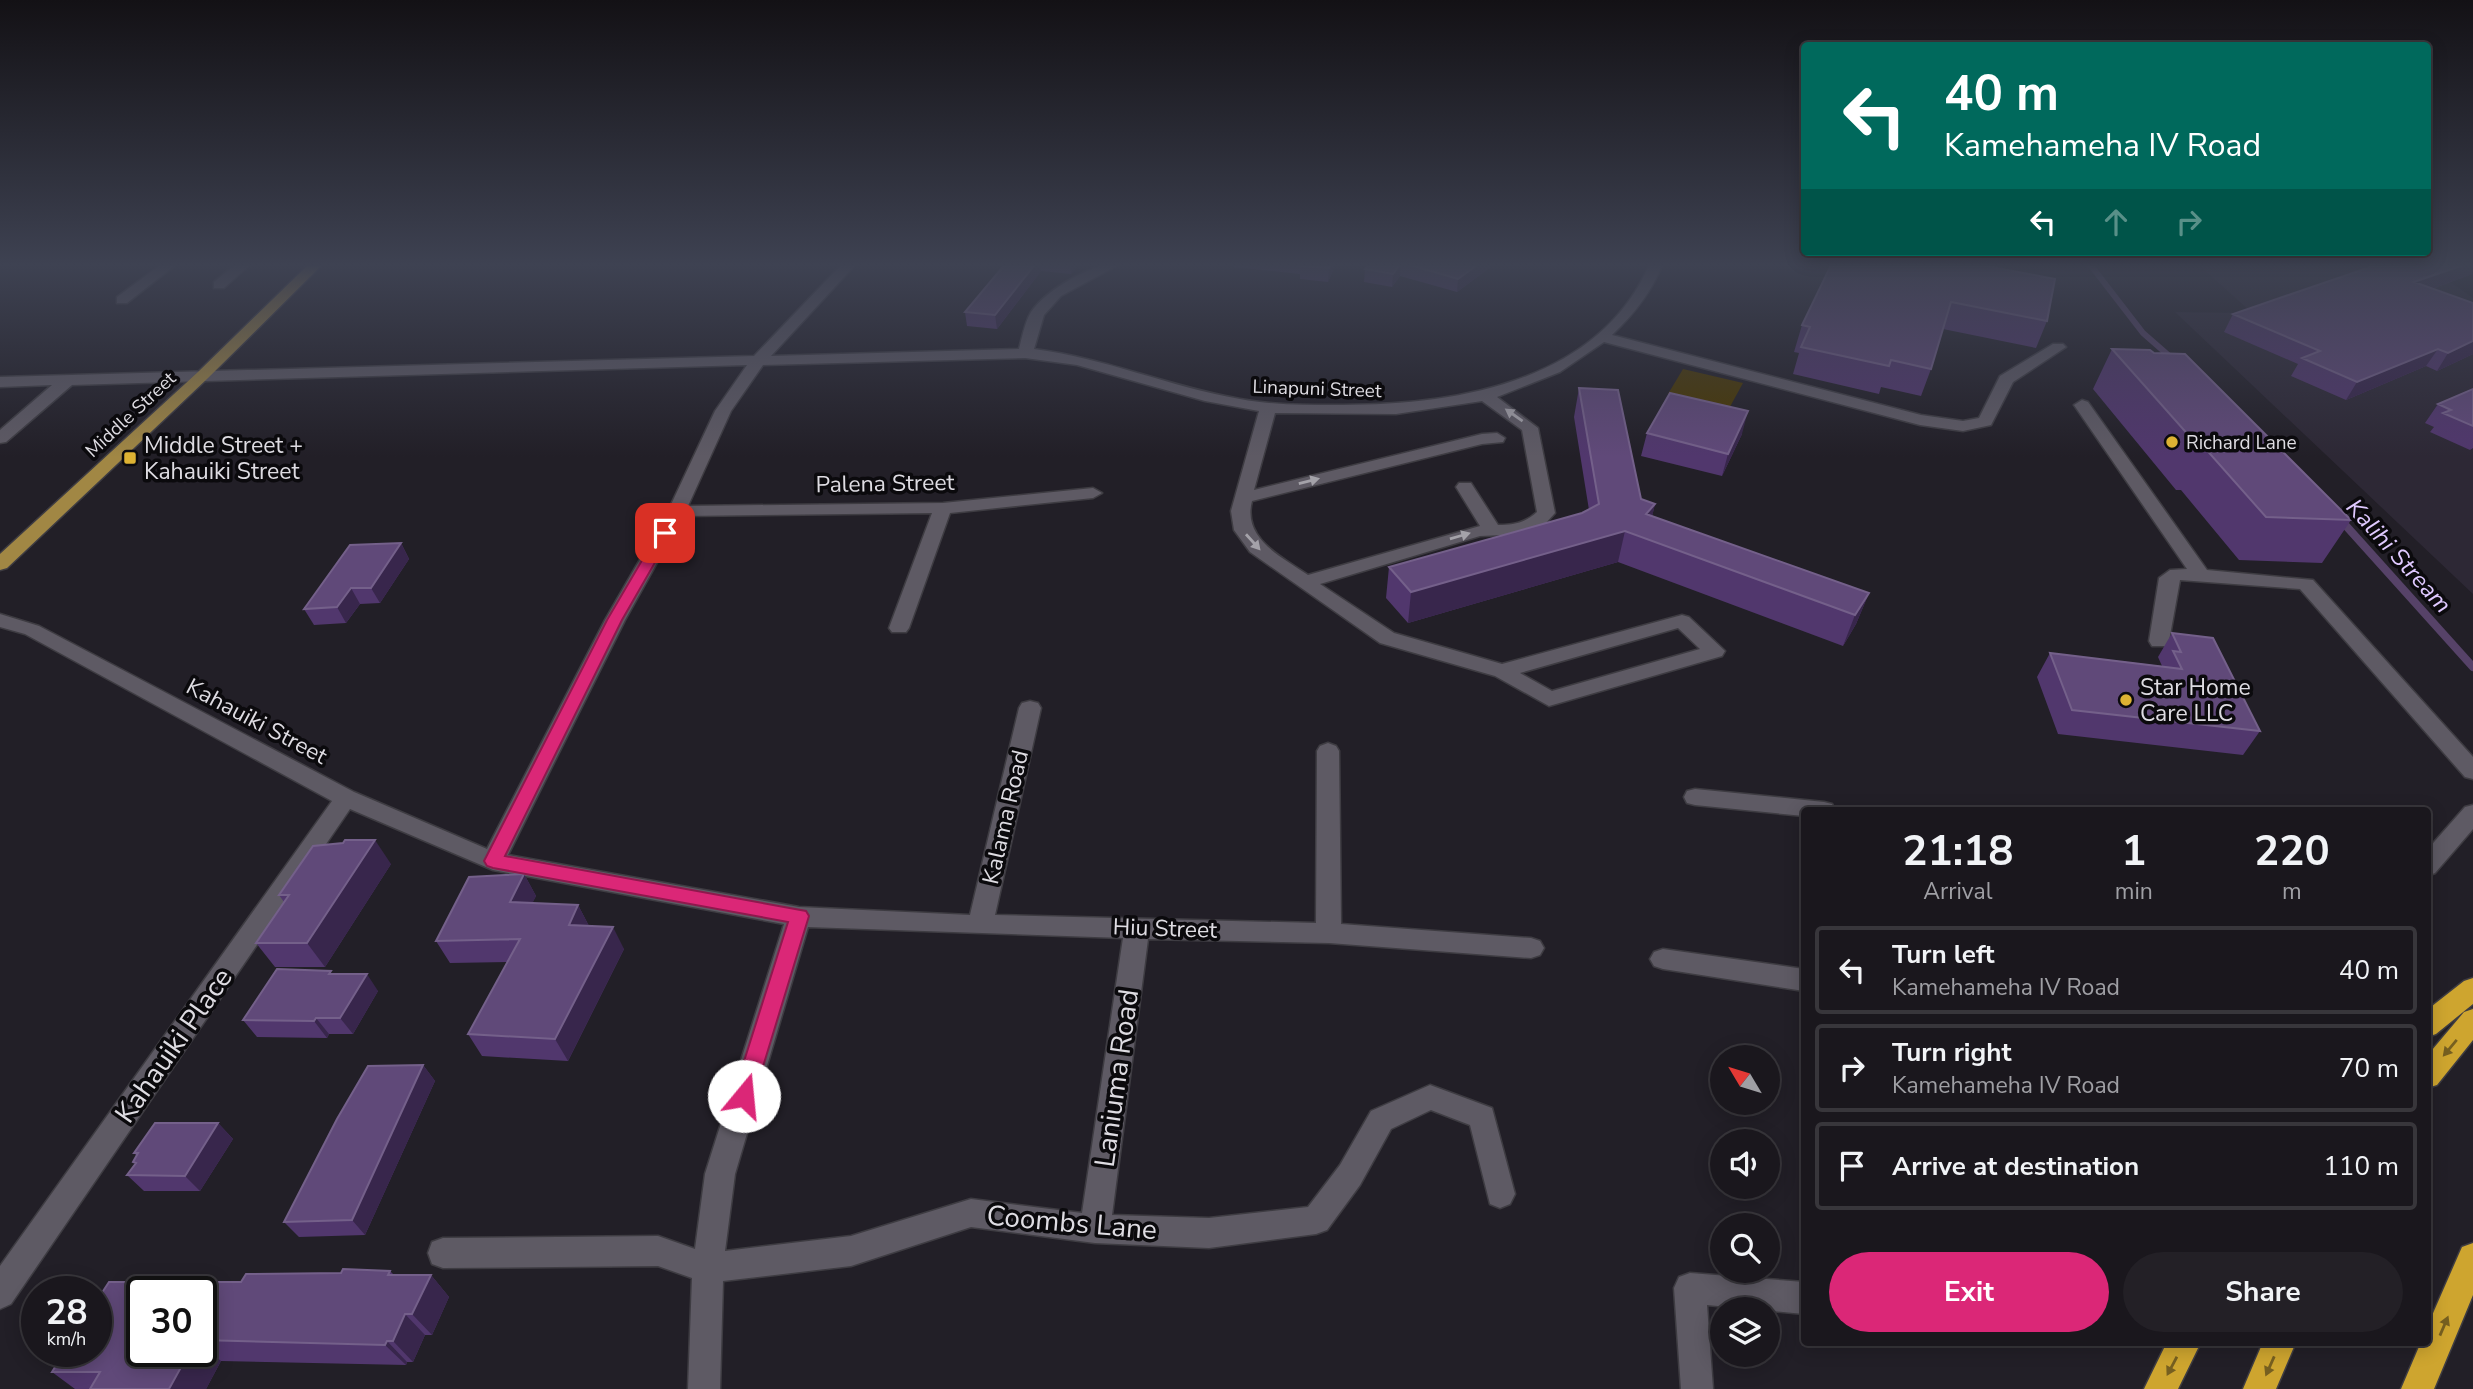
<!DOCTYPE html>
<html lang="en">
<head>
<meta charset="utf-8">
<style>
	body { margin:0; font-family:"Nunito Sans",sans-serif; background:#232026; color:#f1f3f6; height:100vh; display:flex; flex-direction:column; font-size:26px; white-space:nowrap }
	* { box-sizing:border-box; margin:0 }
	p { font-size:23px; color:#9f9fa4 }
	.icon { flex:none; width:38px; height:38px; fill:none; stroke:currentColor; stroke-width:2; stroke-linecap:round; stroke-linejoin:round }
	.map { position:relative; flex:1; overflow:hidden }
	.sheet { position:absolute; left:1801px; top:807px; width:630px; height:539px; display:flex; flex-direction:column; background:#1a171d; border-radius:7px; box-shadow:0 4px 18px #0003,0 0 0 2px #38363b }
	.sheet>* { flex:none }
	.hud { position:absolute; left:1801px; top:42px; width:630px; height:214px; border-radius:7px; box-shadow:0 4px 18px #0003,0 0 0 2px #38363b; background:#00695c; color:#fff; overflow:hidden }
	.needle { width:46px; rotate:308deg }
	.fabs { position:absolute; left:1710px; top:1045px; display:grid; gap:14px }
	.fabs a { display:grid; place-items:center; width:70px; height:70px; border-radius:50%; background:#1a171d; box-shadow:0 4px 18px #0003,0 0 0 2px #38363b; font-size:35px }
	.speed { position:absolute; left:21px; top:1276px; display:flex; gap:14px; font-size:35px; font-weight:700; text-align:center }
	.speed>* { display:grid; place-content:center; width:91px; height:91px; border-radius:50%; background:#1a171d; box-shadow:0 4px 18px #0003,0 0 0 2px #38363b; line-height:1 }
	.speed small { font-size:18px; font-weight:400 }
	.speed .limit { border:4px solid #111; border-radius:10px; background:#fff; color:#111 }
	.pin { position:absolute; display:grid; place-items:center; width:60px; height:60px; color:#fff; margin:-30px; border-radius:14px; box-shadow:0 4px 10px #0006 }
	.me { position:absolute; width:77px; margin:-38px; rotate:17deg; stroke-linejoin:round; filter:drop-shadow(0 0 5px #0008) }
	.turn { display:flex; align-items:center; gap:24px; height:147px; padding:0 28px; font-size:32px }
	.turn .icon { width:91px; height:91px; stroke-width:2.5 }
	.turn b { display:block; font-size:49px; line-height:60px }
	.lanes { display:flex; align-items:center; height:66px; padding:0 28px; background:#0003; justify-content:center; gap:35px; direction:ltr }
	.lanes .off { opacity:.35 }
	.eta { display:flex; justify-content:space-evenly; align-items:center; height:119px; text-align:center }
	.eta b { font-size:42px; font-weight:700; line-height:49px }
	.primary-button { display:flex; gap:14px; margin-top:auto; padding:14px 28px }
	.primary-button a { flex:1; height:80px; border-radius:42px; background:#db2777; color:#fff; font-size:28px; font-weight:700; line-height:80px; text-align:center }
	.primary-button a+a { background:#232026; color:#f1f3f6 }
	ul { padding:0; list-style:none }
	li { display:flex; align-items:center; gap:21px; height:88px; margin:0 14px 10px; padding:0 14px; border:4px solid #38363b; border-radius:7px }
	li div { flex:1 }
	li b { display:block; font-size:26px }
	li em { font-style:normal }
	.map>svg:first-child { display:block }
</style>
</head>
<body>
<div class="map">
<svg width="2473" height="1389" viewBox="0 0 2473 1389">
	<rect width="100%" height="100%" fill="#221f27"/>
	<path fill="#2d2835" d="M2199,265l230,2 44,31v296l-298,-282 77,1z"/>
	<path fill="#493700" d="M1683,369l60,14 -17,31 -58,-20z"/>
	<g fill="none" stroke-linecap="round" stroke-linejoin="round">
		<path stroke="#564268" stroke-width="6" d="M2089,263l54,70 32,28"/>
		<path stroke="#564268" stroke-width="8" d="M2339,518l134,149"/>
		<g stroke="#3e3c42" stroke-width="3">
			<path id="minor" d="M163,263h15l-51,40h-10v-6z
				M237,263h15l-28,25h-10v-6z
				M843,263h14l-86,93 248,-7c3,-12 6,-27 12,-37 16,-23 64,-51 91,-49l-61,33 -17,19 -10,34c71,9 136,38 206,50 32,6 64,6 95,6 116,1 264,-21 315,-142h13c-11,29 -29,51 -51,72l309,80 42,6 16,-3 21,-42 53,-32h10l3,3 -53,35 -22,43 -28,6 -43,-6 -316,-83 -44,30 -63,25 41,31 17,85 -11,12 -18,9 -46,2 -160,48 74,49 108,31 180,-49 7,2 36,34 -3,5 -173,50 -54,-30 -115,-33 -130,-91 -16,-22 -3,-19 28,-100 -54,-10 -128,-36 -52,-7 -262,7 -32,46 -43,95 255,-3 150,-15 9,5 -9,5 -143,15 -41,115 -3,4h-14l-3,-4 43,-115 -249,3 -58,104 -117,235 291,52 171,8 49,-207 3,-5 8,-2 8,2 3,5 -46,207 321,8 1,-172 3,-5 8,-3 8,3 3,5 2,173 190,14 9,3 4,7 -4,7 -9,3 -202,-15 -181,-4 -36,276 97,3 99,-11 32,-42 31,-54 59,-26 62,23 23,86 -5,10 -10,4 -10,-4 -20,-79 -39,-15 -40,19 -31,56 -33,45 -11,4 -107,14 -114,-5 -124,-16 -120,39 -128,15 -3,108h-32l4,-111 -34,-12 -215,2 -11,-4 -4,-11 4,-11 11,-4 215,-2 37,13 10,-75 79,-250 -291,-54 -143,-61 -339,495 -11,5v-43l332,-465 -307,-167 -25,-7v-13l39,12 315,166 133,57 118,-229 63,-109 47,-100 32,-46 -675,20 -66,57 -6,1v-13l52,-45 -52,2v-10l754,-21zM1482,401l40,29 15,82c-12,11 -24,13 -39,13l-27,-42h-12l-3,4 24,39 -172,49c-26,-18 -66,-36 -56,-74l230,-57 21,-2 2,-4 -8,-5 -15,1 -228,56 21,-77 121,1zM1678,628l22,21 -148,42 -32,-18zM808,927l315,11 -41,275 -111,-14 -120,37 -126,15 10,-77z
				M2082,400l6,2 119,168 106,10 160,177v22l-8,-2 -165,-188 -120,-9 -11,61 -3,5h-14l-3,-5 10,-63 11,-8 17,-1 -113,-164z
				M1695,789l129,13 8,2 3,6h-31v6l-109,-11 -8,-2 -3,-6 3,-6z
				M2473,805v24l-38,44 -8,3v-26l38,-43z
				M1663,949l141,20v22l-141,-22 -9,-3 -4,-7 4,-7z
				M1690,1273l114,9v32l-97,-9 6,84h-32l-7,-101 5,-11z"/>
		</g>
		<g stroke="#3e3c42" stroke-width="3">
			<path id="major" d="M310,263h14l-116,115 -201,190 -7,2v-16l198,-182z"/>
		</g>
		<g stroke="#3e3c42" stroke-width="3">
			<path id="highway" d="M2473,978v26l-37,30 -9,3v-27l37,-29z
				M2473,1009v31l-36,45 -10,3v-32l37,-44z
				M2473,1243v52l-39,94h-33l20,-47h6v-15l35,-80z
				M2167,1342h34l-23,47h-34z
				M2263,1342h33l-20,47h-33z"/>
		</g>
		<use href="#minor" fill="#5e5a64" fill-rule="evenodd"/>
		<use href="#major" fill="#a18744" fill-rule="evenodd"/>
		<use href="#highway" fill="#cea52f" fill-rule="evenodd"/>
	</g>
	<path fill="#51376d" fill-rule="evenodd" d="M1005,263h75l-9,11 -30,-3 -44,58 -30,-3 -2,-14z
		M1234,263h102l-8,19 -28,-3v-5l-66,-7z
		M1370,263h126l-39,29 -57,-16 -8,11 -28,-5 1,-13z
		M1832,263l215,58 -11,27 -93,-19 -12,40 -10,27 -40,-9 -2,7 -86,-20 6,-21 -5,-1 8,-27z
		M2472,274l-40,15 41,14v51l-36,17 -11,-5 -80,34 -55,-24 7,-12 -74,-32 9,-18z
		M2112,349l42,4 197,167 -29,43 -83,-3 -58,-70h-5l-83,-101z
		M1579,388l62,111 14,5 -3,12 217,77 -13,31 -13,22 -225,-84 -210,61 -22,-25 3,-31 193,-54 7,-3 -15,-93z
		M2473,389v59l-3,2 -40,-18 4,-5 -9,-4 13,-19z
		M1647,433l95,1 -20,42 -81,-20z
		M401,543l8,16 -29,44 -20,1 -14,19 -32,2 -10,-16z
		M2172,633l88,98 -17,24 -185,-21 -21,-57 13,-24 112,13 -4,-9z
		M391,864l-66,103h-50l-19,-24 28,-41 -5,-7z
		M524,874l12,22 -4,7 46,2 11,21 35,23 -56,112 -86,-5 -14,-22 40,-72 -58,1 -14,-22z
		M333,974l45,17 -25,43h-24l-2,4 -70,-1 -14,-17z
		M423,1065l12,16 -70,154 -66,2 -15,-15z
		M218,1123l15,16 -33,52h-56l-17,-16 8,-11 -2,-2 4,-6 -3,-3z
		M343,1269l47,2 4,4h37l18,22 -17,38h-7l-12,27h-6l-1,3 -185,-4 -15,28h-131l-23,-17 13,-21h31v-49l13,-20h132l5,-8 95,-1zM142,1292h59v59h-59z"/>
	<path fill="#38264c" d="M1036,263h4l1,8 -44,58 -2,-14z
		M1070,263h10l-9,11z
		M1331,263h5l-8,19 1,-14z
		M1401,263l-1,13 -8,11 1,-13z
		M1480,263h16l-39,29 1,-13z
		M2469,263h4v9l-1,2 -68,25 10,-17z
		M2473,341v13l-36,17 11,-18z
		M2438,349l-12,17 -80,34 11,-18z
		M1748,411l-6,23 -20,42 6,-22z
		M1655,504l-7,30 -2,-20z
		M1625,531l-7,31 -210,61 3,-31z
		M401,543l8,16 -29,44 -9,-15z
		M351,588l9,16 -14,19 -9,-16z
		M1869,593l-13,31 -13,22 12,-31z
		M375,840l16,24 -66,103 -18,-24z
		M524,874l12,22 -14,29 -12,-23z
		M578,905l12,23 -21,-3z
		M613,927l11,22 -56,112 -13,-22z
		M367,974l11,17 -25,43 -13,-16z
		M316,1018l13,16 -2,4 -13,-17z
		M423,1065l12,16 -70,154 -13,-15z
		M218,1123l15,16 -33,52 -15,-15z
		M431,1275l18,22 -17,38 -20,-21z
		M405,1314l20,21 -12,27 -20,-21z
		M387,1341l20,21 -1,3 -21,-20z
		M201,1345l20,16 -15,28h-37l21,-38h11z"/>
	<path fill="#604979" stroke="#74608a" stroke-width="2" d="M1006,263h30l-41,52 -30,-3z
		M1301,263h30l-2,5 -29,-2z
		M1370,263h31l-8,11 -28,-5z
		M1403,263h77l-22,16z
		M1832,263h139l84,16 -8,42 -96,-19 -20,67 -40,-9 -2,6 -88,-19 9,-20 -8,-2z
		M2382,263h87l-55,19 59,21v38l-25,12 -10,-4 -81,33 -55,-24 18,-7 -87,-37z
		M2112,349l38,1 4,3 31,1 166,166 -85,-3 -62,-70h-5z
		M1579,388l39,2 23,109 14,5 -9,10 223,79 -14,22 -230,-84 -214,61 -22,-25 193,-54 17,-9z
		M2473,389v37l-30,-13 8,-3 -13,-6z
		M1670,393l78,18 -20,43 -81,-21z
		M401,543l-30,45h-20l-14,19 -33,2 46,-64z
		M2172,633l41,5 47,93 -188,-21 -22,-57 132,16 -9,-18 8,1z
		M345,840h30l-68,103h-51l33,-48h-10l34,-49 30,-3z
		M524,874l-14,28 68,3 -9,20 44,2 -58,112 -87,-5 52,-95 -84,2 33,-64z
		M277,969l54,2 -2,3h38l-27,44h-24l-2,3 -71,-1z
		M423,1065l-71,155 -68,2 53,-103 31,-53z
		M155,1123h63l-33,53 -58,-1 9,-12 -3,-1 5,-9h-4z
		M343,1269l47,2 -2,4h43l-19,39h-7l-12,27h-6l-2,4 -184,-5v-48h-59v59h48l-21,38h-79l10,-17h-48l13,-21h31v-49l13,-20h132l5,-8 95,-1z"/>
	<defs><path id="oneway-solid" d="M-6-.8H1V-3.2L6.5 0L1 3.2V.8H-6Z" transform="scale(1.75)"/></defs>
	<g fill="#a4a2a9">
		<use href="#oneway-solid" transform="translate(1514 415) rotate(-145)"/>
		<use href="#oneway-solid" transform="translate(1309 481) rotate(-14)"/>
		<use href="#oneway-solid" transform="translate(1460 536) rotate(-16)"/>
		<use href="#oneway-solid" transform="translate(1253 542) rotate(48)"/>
	</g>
	<g fill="#765f20">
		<use href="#oneway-solid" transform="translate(2450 1048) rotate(130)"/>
		<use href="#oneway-solid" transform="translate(2444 1326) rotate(-67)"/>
		<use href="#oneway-solid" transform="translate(2172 1366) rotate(118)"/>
		<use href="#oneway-solid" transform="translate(2270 1366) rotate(114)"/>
	</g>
	<linearGradient id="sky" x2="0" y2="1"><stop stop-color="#131115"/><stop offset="0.58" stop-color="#3e4252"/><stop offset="1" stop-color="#3e4252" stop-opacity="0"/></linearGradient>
	<rect width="2473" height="457" fill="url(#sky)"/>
	<path fill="#db2777" stroke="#8e194d" stroke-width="2" d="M665,528l7,5 -50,87 -117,236 301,55 3,5 -55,180 -3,7 -7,3 -8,-3 -3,-7 55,-174 -295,-54 -6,-2 -3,-5 123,-241 51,-87z"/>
	<g fill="#ddb233" stroke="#0b0a0d" stroke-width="2.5">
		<circle cx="2172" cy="442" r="7"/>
		<rect x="123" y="451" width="14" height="14" rx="3.5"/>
		<circle cx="2126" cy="700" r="7"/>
	</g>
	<g text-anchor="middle" stroke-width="7" stroke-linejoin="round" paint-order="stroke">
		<g font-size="19" fill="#dedce2" stroke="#0b0a0d">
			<text transform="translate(1317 388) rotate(2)" y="7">Linapuni Street</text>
			<text transform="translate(130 414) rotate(-43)" y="7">Middle Street</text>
		</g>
		<g font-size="19" fill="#dedce2" stroke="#0b0a0d" text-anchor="start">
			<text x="2186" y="449">Richard Lane</text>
		</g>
		<g font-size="23" fill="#dedce2" stroke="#0b0a0d" text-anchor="start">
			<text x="144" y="453">Middle Street +<tspan x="144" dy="26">Kahauiki Street</tspan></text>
			<text x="2140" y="695">Star Home<tspan x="2140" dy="26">Care LLC</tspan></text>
		</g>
		<g font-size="23" fill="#dedce2" stroke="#0b0a0d">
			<text transform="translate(885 483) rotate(-1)" y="8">Palena Street</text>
			<text transform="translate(257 721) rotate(28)" y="8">Kahauiki Street</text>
			<text transform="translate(1005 817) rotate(-77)" y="8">Kalama Road</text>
			<text transform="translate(1165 928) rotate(2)" y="8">Hiu Street</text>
		</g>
		<g font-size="24" font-style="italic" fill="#dfc9ff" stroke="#0b0a0d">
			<text transform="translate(2399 556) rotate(48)" y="8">Kalihi Stream</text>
		</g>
		<g font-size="28" fill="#dedce2" stroke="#0b0a0d">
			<text transform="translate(173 1045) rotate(-55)" y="10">Kahauiki Place</text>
			<text transform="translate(1116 1078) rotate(-82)" y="10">Laniuma Road</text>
			<text transform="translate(1072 1222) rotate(5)" y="10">Coombs Lane</text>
		</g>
	</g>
</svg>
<div class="fabs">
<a><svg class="needle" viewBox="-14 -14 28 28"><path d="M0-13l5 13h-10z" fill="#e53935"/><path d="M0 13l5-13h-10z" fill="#9f9fa4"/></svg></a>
<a><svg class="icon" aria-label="sound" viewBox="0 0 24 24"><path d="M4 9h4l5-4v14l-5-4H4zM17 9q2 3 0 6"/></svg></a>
<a><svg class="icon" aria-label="search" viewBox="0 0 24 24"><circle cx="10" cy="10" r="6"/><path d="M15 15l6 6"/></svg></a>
<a><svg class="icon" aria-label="layers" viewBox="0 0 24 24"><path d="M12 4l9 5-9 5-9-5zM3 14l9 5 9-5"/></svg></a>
</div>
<div class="speed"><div>28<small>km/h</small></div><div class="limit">30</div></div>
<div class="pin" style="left:665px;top:533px;background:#d93025"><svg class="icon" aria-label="arrive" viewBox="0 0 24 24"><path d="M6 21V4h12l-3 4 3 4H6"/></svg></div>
<svg class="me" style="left:744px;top:1096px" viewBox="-20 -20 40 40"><circle r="19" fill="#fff"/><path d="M0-13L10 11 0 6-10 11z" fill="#db2777"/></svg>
<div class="hud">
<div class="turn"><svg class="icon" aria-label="left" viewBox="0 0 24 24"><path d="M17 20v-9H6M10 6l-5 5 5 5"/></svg><div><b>40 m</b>Kamehameha IV Road</div></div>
<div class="lanes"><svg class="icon" aria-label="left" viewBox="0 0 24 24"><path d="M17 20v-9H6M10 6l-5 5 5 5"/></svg><svg class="icon off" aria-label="ahead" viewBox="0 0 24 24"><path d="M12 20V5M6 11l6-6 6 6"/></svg><svg class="icon off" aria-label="right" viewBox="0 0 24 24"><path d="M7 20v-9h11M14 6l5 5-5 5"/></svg></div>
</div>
<section class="sheet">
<div class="eta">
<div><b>21:18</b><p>Arrival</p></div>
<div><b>1</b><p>min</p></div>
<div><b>220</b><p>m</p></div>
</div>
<ul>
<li><svg class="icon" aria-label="left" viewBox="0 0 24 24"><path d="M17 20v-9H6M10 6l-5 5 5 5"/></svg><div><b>Turn left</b><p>Kamehameha IV Road</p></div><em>40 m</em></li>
<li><svg class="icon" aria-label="right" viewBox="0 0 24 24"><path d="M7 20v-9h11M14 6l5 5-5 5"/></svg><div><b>Turn right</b><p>Kamehameha IV Road</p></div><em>70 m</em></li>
<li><svg class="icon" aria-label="arrive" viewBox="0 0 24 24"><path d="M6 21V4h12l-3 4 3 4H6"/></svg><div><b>Arrive at destination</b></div><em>110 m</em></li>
</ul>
<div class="primary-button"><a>Exit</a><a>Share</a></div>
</section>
</div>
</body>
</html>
